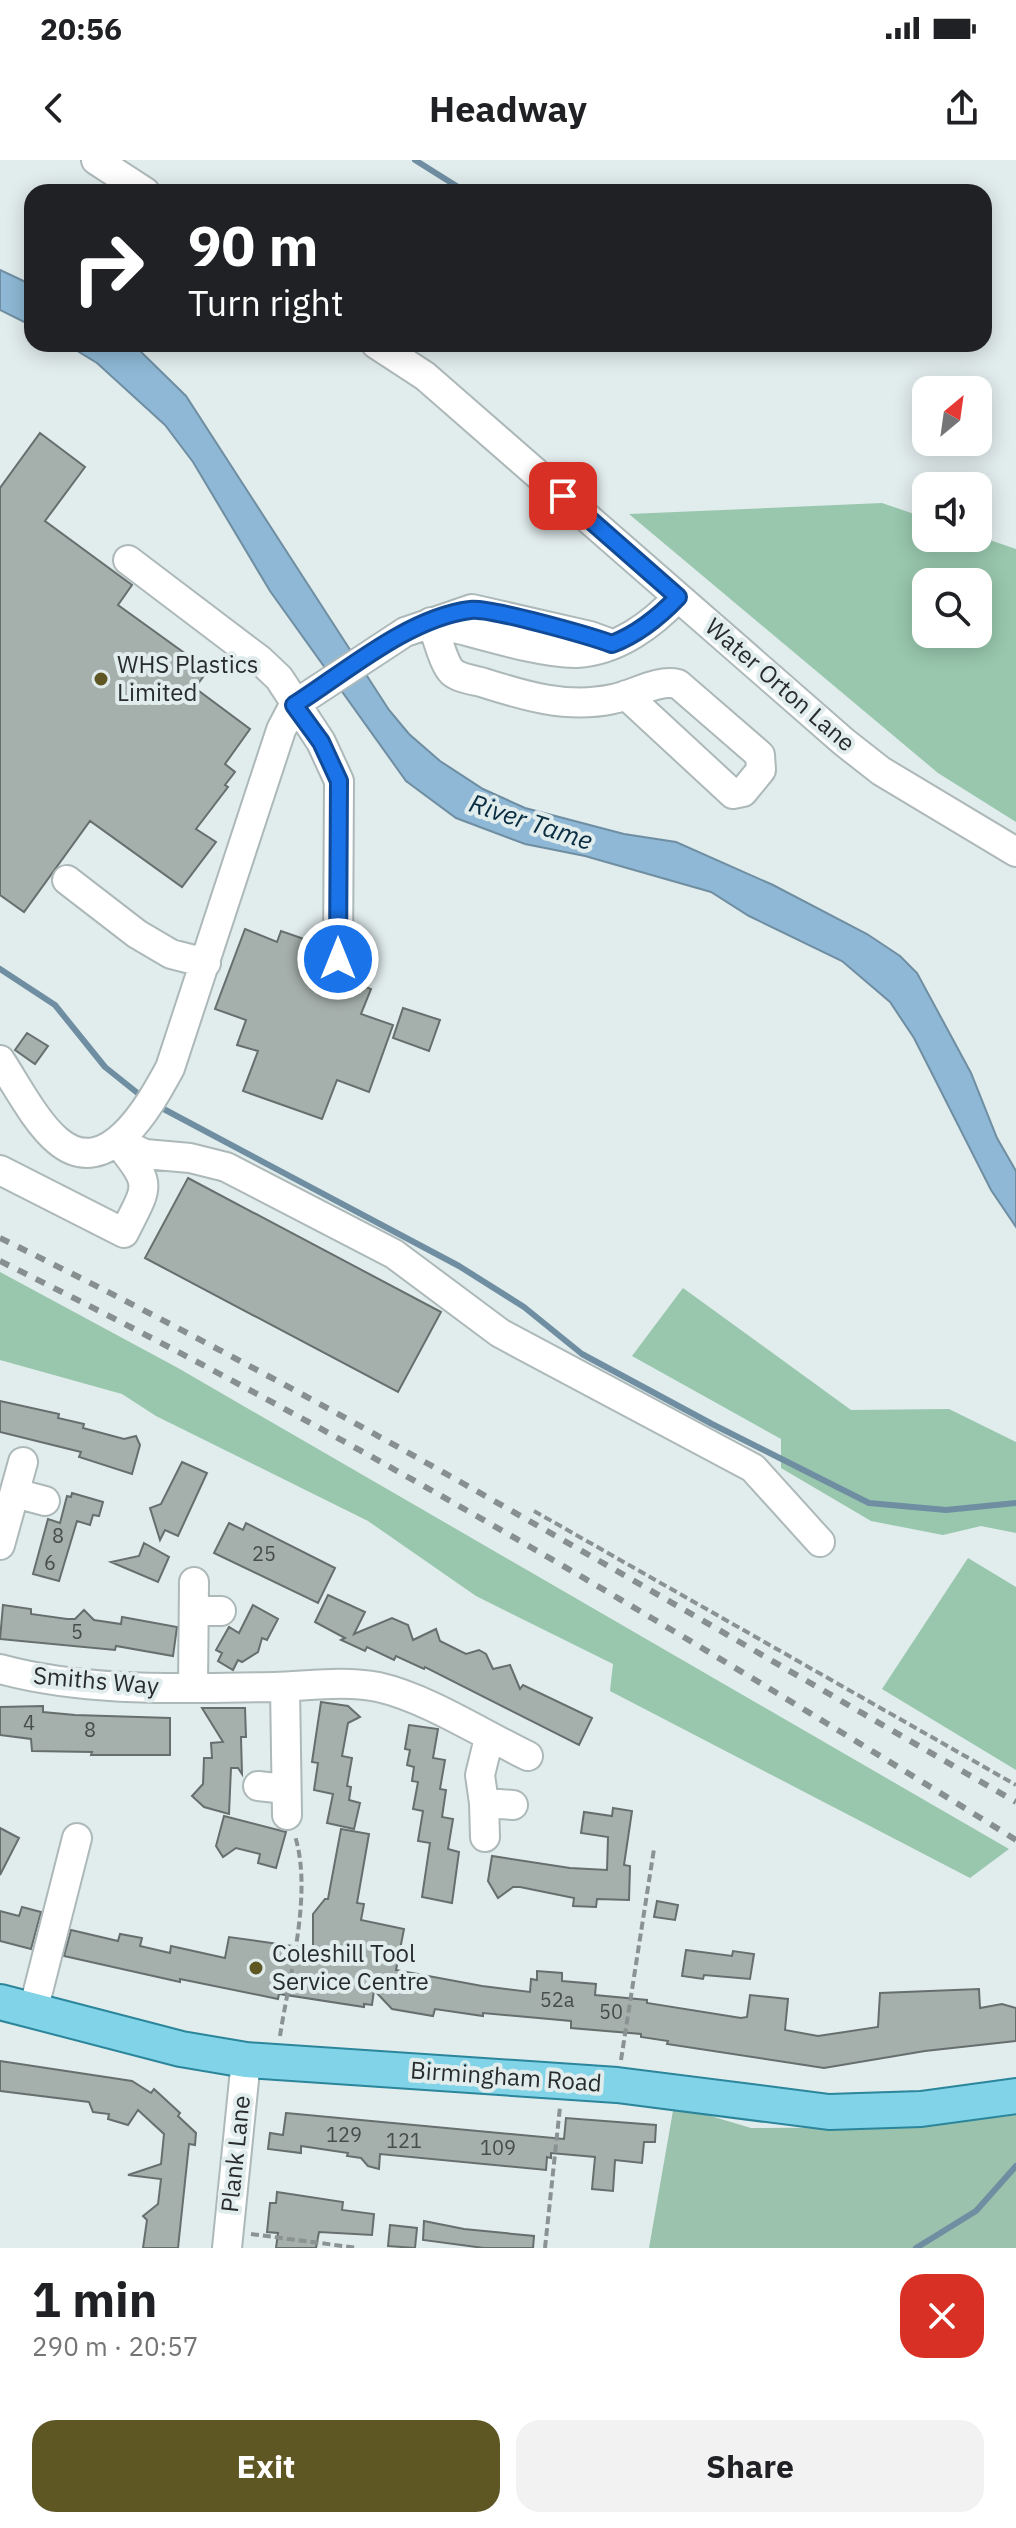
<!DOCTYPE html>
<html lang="en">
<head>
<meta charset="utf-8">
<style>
	body { margin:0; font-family:"IBM Plex Sans",sans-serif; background:#f2f2f2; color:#202124; height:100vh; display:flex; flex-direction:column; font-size:30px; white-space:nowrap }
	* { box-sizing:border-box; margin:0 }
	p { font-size:26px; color:#757577 }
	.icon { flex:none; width:44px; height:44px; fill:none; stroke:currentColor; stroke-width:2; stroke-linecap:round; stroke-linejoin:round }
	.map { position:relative; height:2088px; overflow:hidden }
	.sheet { display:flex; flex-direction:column; background:#fff; flex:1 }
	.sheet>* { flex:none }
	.guide { position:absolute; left:24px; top:24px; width:968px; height:168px; border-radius:24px; box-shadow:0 4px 20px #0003; background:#202124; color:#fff; overflow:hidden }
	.needle { width:52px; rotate:29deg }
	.controls { position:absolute; left:912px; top:216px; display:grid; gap:16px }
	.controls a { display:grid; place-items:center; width:80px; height:80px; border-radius:16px; background:#fff; box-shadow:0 4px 20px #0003; font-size:40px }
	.pin { position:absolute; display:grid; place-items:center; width:68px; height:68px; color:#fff; margin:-34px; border-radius:16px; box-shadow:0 4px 12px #0006 }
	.me { position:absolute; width:88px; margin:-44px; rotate:0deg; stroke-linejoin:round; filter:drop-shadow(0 0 6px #0008) }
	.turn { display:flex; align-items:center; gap:28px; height:168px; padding:0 32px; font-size:36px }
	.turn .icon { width:104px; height:104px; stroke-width:2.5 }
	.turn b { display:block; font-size:56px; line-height:68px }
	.round { display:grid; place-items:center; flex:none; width:84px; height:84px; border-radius:24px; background:#f2f2f2 }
	.summary { display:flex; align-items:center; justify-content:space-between; height:136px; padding:0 32px }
	h1 { font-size:48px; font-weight:700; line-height:60px }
	.primary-button { display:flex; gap:16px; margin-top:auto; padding:16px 32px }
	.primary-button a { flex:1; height:92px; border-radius:24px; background:#5e5623; color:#fff; font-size:32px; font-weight:700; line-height:92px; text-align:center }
	.primary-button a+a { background:#f2f2f2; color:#202124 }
	.status { display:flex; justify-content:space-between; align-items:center; height:56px; padding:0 40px; background:#fff; direction:ltr }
	.status svg { height:22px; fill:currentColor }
	header { display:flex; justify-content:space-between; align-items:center; height:104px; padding:0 32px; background:#fff; font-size:36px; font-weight:700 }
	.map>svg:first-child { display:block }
</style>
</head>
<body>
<div class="status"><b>20:56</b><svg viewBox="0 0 49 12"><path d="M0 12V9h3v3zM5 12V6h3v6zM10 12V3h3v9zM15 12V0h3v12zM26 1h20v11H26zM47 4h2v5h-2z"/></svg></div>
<header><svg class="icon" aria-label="back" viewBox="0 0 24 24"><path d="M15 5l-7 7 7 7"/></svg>Headway<svg class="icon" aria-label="share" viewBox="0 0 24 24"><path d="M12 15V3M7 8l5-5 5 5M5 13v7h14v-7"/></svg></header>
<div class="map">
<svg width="1016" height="2088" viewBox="0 0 1016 2088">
	<rect width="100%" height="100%" fill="#e1ecec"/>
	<path fill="#9bc2ac" d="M674,1945l77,23 162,-1 103,-12v133h-367z"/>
	<path fill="#98c7ad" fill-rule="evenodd" d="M882,343l44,15v20l52,-2 38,13v273l-78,-49 -309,-259zM926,422h52v52h-52z
		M0,1112l178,96 831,481 -39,29 -360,-187 3,-27 -137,-68 -108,-75 -212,-105 -34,-22 -122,-34z
		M683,1128l168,122 98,-1 67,33v91l-35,-7 -38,9 -72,-14 -90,-53v-29l-149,-83z
		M968,1398l48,29v183l-134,-81z"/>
	<path fill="#8eb8d5" stroke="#6f8ea2" stroke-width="2" d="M0,110l32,15v41l-32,-16z
		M66,184h67l53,52 203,314 20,24 31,27 43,28 42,19 99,26 52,8 97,43 94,49 33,22 17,17 54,100 26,65 19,33v56l-25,-37 -77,-152 -24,-36 -48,-41 -93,-45 -38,-24 -126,-36 -60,-12 -69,-26 -50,-37 -136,-190 -77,-129 -28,-37 -68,-62z"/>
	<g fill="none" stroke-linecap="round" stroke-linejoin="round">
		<path stroke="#6f8ea2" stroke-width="6" d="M415,0l51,32
			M0,809l55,36 50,62 40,32
			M158,946l301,160 65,41 58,47 130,70 157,79 77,7 70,-7
			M916,2088l60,-37 40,-45"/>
	</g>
	<path fill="#a5afac" stroke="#666f6d" stroke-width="2" d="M40,273l45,34 -40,54 87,64 -14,20 90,65 -13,18 55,41 -25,35 10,8 -10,13 3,2 -32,42 20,13 -34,45 -92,-66 -66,91 -24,-17v-407z
		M245,769l32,13 4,-11 29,10 -8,23 69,25 -10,25 32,11 -24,67 -32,-12 -15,39 -79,-28 15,-40 -21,-6 9,-25 -31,-11z
		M403,848l37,12 -11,31 -36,-13z
		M27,873l21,13 -13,18 -20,-14z
		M188,1018l253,134 -43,80 -253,-134z
		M0,1241l59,13 -1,4 26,6 -1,4 41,11 12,-3 4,9 -8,29 -53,-17 2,-5 -81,-20z
		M182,1302l25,11 -29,63 -13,-6 -5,10 -10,-32 11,-4z
		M72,1333l31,9 -4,14 -6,-1 -3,10 -13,-4 -18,60 -26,-7 15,-55 12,4 7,-27 4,1z
		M229,1363l14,7 3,-7 89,45 -17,35 -104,-50z
		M144,1383l25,14 -11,25 -47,-20 28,-6z
		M328,1435l37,17 -11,22 38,-16 16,7 5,15 23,-11 4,12 26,13 13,-4 7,4 7,15 17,-4 10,24 3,-4 69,33 -13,27 -154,-78 -1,2 -28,-13 -2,4 -27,-13 -2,4 -24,-11 4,-2 -30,-16z
		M3,1445l28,4v5l36,5h8l9,-9 10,10 27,4 1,-7 55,10 -4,29 -57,-10 -1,4 -115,-11z
		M253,1445l25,14 -11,21 -5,-2 -4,14 -16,10 -4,-2 -5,10 -15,-9 4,-8 -6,-3 13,-23 10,6z
		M321,1542l27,4 12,11 -12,6 -6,33 10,2 -5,28 4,1 -2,13 11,3 -6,26 -27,-6 6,-29 -19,-4 4,-27 -6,-1z
		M43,1546v6l32,3 95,3v37h-79l1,-3 -60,-1 -1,-12 -31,-4v-28z
		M202,1548h43l1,29h-5l1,37 -4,-6h-7l-2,46 -25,-7 -12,-11 11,-12 1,-26h8l-1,-15 12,-1z
		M409,1565l29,4 -5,29 12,2 -5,29 6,1 -4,27 11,2 -5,30 11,3 -7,51 -30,-6 8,-54 -12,-2 5,-30 -10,-2 5,-27 -6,-1 2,-14 -7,-2 3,-15 -5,-1z
		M613,1648l19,3 -8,54 6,1 -1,34 -32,-1 -1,8 -23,-1 1,-8 -54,-11h-7l-15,11 -10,-17 4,-25 78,12 37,2 1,-33 -27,-4 3,-21 28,4z
		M224,1656l62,16 -10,36 -18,-5 2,-9 -24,-6 -13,9 -7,-11z
		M0,1668l19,10 -19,37z
		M341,1669l28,5 -12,69 7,1 -3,16 43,9 -8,41 86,16 48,6 1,-13 6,1v-9l25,2v8l34,3 -1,11 52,5v3l94,15 6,-1 3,-22 38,4 -3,31 33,6 60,-9 2,-34 99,-4 1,19 22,-4 14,4v33l-91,10 -101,17 -157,-24 1,-3 -27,-4v-3l-70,-6v-7l-88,-8v3l-48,-7 -2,7 -41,-7 -18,-19 -2,15 -8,-1v3l-85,-13 -1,5 -98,-20v3l-116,-26 7,-26 47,11 2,-7 22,4 -2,8 30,7 1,-7 54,12 4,-21 84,12v-35l12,-15h3z
		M657,1741l21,4 -3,15 -21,-3z
		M22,1747l19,5 -10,37 -31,-8v-30l19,5z
		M686,1790l46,6 1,-5 21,3 -4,25 -46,-4 -1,4 -21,-3z
		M0,1901l132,20 19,12 3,-4 26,24 -2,3 18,17 -1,12 -6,-1 -11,104h-35l4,-28 -4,-4 15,-12 3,-25 -33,-4 33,-11 3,-30 -26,-24 -10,15 -20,-6 1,-5 -16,-2 -4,-10 -89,-11z
		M286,1953l278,26 2,-21 90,7 -1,17h-11l-2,21 -27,-3 -2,31 -21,-2 3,-32 -44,-4v5l-4,-1 -1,13 -166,-16 -1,15 -11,-3 -7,-8 -14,-2 1,-3 -47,-7v7l-33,-4 2,-16 13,2z
		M277,2032l66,10 -1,8 32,4 -2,21 -53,-3 -3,16h-40l2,-15 -11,-1 3,-29h6z
		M424,2061l40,8 70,7 -1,12h-49l-61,-8z
		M390,2065l27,3 -2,20 -27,-2z"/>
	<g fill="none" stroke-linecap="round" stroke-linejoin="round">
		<g stroke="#adb8b8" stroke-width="32">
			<path id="minor" d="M96,0l49,32
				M376,184l49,32 419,366 37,29 135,81
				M128,400l132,100 19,18 42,64 18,39 -1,178
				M431,462c6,13 12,41 21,50 7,6 20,8 29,10 44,14 86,27 132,17 21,-4 44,-20 65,-15l82,71 1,15 -18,22 -10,2 -107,-99
				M431,462c40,9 108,32 146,31 40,-2 76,-29 101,-56
				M67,720l70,54 34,20 35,9
				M0,900c16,24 36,63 58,81 50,42 93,-38 112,-73l111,-338 13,-25 111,-73 67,-23 118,27 22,8
				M0,1010l124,63c25,-50 29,-46 -7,-92l28,13 45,4 36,9 168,87 106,79 253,135 67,74
				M15,1333l30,8
				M0,1385l23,-83
				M195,1451h26
				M0,1509c88,24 184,19 274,18 34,-1 70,-7 104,0 49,11 104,47 150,69
				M285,1527l2,128
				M193,1528l1,-106
				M258,1626l28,3
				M484,1643l29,2
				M485,1677l-1,-34 -4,-28 9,-37
				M33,1851l44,-173
				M227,2088l19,-188"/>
		</g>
		<g stroke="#2b859b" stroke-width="38">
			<path id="major" d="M0,1842l181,47 65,11 371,25 212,27 92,-3 95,-13"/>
		</g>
		<path stroke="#8b9292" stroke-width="4" stroke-dasharray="8 4" stroke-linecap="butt" d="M534,1351l482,274
			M280,1876c9,-60 33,-142 15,-200
			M621,1900l33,-211
			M251,2074l107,14
			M545,2088l15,-141"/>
		<use href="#minor" stroke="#fff" stroke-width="28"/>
		<use href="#major" stroke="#81d3e7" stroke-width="34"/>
		<path stroke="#878f8f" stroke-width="6" stroke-dasharray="10 10" stroke-linecap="butt" d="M0,1078c348,170 680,371 1016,564
			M0,1101c350,173 685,373 1016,579"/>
	</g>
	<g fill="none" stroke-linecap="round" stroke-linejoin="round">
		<g stroke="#114b97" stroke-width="20">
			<path id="route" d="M338,799l1,-178 -18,-39 -27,-37c52,-33 114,-87 176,-95 19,-3 120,26 142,34 26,-10 47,-27 66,-47l-115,-101"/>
		</g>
		<use href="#route" stroke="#1a73e8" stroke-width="14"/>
	</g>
	<g fill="#5e5623" stroke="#e1ecec" stroke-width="3">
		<circle cx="101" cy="519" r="8"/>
		<circle cx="256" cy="1808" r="8"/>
	</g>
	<g text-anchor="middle" stroke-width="8" stroke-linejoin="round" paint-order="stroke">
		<g font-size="20" fill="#474d4c">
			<text x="58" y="1383">8</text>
			<text x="264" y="1401">25</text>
			<text x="50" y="1410">6</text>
			<text x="77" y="1479">5</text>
			<text x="29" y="1570">4</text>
			<text x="90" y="1577">8</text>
			<text x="557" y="1847">52a</text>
			<text x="611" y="1859">50</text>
			<text x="344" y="1982">129</text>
			<text x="404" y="1988">121</text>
			<text x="498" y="1995">109</text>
		</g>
		<g font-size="24" fill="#282c2c" stroke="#e1ecec" text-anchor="start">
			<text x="117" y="513">WHS Plastics<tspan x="117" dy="28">Limited</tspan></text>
			<text x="272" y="1802">Coleshill Tool<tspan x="272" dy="28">Service Centre</tspan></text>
		</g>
		<g font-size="24" fill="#282c2c" stroke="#e1ecec">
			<text transform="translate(780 525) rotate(41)" y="8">Water Orton Lane</text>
			<text transform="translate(96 1521) rotate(5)" y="8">Smiths Way</text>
			<text transform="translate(506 1917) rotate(4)" y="8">Birmingham Road</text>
			<text transform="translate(236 1994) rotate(-84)" y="8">Plank Lane</text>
		</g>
		<g font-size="26" font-style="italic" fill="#082c41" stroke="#e1ecec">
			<text transform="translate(531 662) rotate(18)" y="9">River Tame</text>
		</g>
	</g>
</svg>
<div class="controls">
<a><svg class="needle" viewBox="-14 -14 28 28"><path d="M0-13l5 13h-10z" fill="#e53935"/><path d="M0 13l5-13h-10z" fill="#757577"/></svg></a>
<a><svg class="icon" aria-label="sound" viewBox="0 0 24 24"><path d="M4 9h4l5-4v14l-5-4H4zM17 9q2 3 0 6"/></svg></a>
<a><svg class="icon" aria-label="search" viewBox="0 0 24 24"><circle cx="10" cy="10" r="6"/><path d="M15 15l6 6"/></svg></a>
</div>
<div class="pin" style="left:563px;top:336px;background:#d93025"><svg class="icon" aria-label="arrive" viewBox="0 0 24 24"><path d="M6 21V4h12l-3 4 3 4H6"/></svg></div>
<svg class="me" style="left:338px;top:799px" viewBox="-20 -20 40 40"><circle r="17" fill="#1a73e8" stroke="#fff" stroke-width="3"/><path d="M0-11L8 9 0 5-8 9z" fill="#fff"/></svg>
<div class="guide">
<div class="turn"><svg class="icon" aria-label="right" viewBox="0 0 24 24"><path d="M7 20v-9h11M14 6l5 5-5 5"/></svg><div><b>90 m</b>Turn right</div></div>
</div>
</div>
<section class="sheet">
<div class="summary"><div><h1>1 min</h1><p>290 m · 20:57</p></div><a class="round" style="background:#d93025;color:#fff"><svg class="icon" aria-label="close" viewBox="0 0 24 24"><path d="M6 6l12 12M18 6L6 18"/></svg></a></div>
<div class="primary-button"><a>Exit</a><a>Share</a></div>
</section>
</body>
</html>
